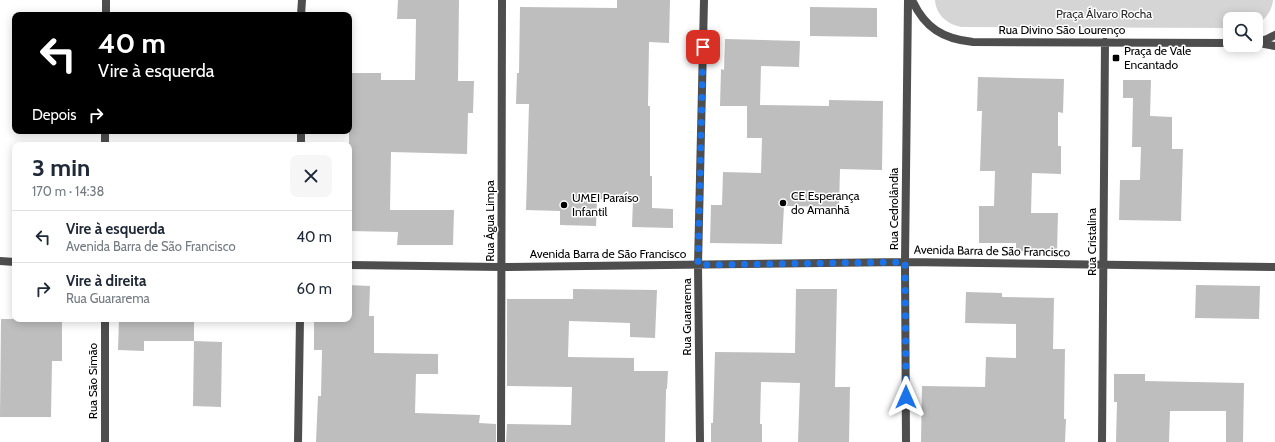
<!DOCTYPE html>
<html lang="pt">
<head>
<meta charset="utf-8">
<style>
	body { margin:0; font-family:Cabin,sans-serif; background:#f6f6f7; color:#1f2937; height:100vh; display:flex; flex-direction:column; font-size:15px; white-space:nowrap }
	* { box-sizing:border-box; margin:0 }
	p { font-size:13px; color:#747a83 }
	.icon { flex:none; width:22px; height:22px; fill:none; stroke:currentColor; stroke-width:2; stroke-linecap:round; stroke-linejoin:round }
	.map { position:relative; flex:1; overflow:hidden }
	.panel { position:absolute; left:12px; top:142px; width:340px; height:180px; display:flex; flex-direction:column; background:#fff; border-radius:8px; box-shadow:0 2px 10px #0003 }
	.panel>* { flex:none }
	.guide { position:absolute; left:12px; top:12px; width:340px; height:122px; border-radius:8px; box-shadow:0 2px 10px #0003; background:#000; color:#fff; overflow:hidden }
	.buttons { position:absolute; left:1223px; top:12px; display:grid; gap:8px }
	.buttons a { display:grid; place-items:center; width:40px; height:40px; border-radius:8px; background:#fff; box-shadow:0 2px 10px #0003; font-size:20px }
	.pin { position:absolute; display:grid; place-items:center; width:34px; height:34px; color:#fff; margin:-17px; border-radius:8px; box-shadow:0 2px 6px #0006 }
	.me { position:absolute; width:44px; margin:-22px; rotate:0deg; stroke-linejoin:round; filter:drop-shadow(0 0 3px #0008) }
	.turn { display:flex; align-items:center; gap:14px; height:84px; padding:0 20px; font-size:18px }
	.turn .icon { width:52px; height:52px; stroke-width:2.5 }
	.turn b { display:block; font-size:28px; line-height:34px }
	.then { display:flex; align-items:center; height:38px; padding:0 20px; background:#0003; gap:8px; font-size:15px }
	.round { display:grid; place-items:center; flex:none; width:42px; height:42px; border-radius:8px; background:#f6f6f7 }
	.headline { display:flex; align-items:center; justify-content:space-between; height:68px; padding:0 20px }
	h1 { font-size:24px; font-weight:800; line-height:30px }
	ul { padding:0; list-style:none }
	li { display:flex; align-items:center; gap:12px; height:52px; padding:0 20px; border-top:1px solid #e0e1e3 }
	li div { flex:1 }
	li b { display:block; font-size:15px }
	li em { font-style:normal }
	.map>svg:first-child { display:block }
</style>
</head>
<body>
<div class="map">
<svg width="1275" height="442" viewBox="0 0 1275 442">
	<rect width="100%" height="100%" fill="#fff"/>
	<path fill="#d5d5d5" d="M935,0h338c-1,11 -8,20 -17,25v-6h-26v9l-269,-1c-14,-3 -25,-12 -26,-27z"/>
	<path fill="#bebebe" d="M398,0h61l-1,81h16l-1,32h-5l-1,41 -76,-2 -1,58h64l-1,35h-56l1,-13 -49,-1v-158h32v7h34l1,-61h-19z
		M617,0h53l-1,43 -20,-1 -1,64h2v70h2v32l21,1v19l-41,-1 1,-27 -36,-1 -1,27 -36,-1v-14l-34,-1 3,-106h-13l1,-31h2l1,-66 97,1z
		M810,7l67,1v29l-67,-1z
		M725,39l75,2 -1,26 -38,-1 -1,39 69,1v-6l54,1 -1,69 -42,-1 -1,38 -55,-1 -2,38 -72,-1 1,-38h11l1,-33 38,1 1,-35h-15v-32h-27l1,-37 3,1z
		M978,77l86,2 -1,34 -5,-1v34h3v28l-29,-1 -1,40h27l-1,39 -41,-1v-8h-37v-37h15l1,-35h-15l2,-60h-5z
		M1123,80h28l-1,36 22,1v32h11l-2,72 -62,-1 1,-40h20l1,-33h-9l1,-49h-10z
		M349,285l21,1 -1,30h5v37l64,1v20h-22l-1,39 65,2 -1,8 17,1v18h-180l2,-46h3l1,-46h-8v-31h35z
		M1196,285l64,1 -1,33 -64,-1z
		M573,289l84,1 -2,48 -25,-1v-14l-61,-2 -1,36 66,1v13h34l-1,18h-1l-1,53h-159l1,-18 64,1 1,-38 -65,-1v-87h66z
		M796,289h41l-2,98h15l-1,55h-51l2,-59 -39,-1 -1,42h2v18h-51v-19h2l2,-71 80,1z
		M966,292l36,1v4l52,1 -1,51h12l-1,70h2l-1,23h-144l1,-56 63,1 1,-30 30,1v-34l-51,-1z
		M1,319h61v42h-10l-1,56h-51z
		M119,319h75v22h-50v10l-26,-1z
		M194,341l28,1 -1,65 -28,-1z
		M1114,374h31v7l99,2 -1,59h-17v-31h-56l-1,31h-53l1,-40h-3z"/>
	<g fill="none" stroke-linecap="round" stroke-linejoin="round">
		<path stroke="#4e4e4e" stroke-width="8" d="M912,0c13,28 31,39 61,42l257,1
			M106,15v-15
			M301,15l1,-15
			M1256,42l11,-3 8,-4
			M1259,43l16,3
			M105,145v-14
			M301,145v-14
			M0,261l15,1
			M349,265l153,2 403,-5 370,5
			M105,319v123
			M298,442l2,-123
			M501,442l1,-442
			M700,442l-2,-177 6,-265
			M906,442l-1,-180 3,-262
			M1102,442l3,-400"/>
	</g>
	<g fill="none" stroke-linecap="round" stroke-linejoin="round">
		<path stroke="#1a73e8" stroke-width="7" stroke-dasharray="0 12.6" d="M703,47l-5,218 207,-3 1,135"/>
	</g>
	<g fill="#000" stroke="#fff" stroke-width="1.5">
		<rect x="1112" y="54" width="8" height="8" rx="2"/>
		<circle cx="783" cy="203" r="4"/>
		<circle cx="564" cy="205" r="4"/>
	</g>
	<g text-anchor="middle" stroke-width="3" stroke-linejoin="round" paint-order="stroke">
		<g font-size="12" fill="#2c2c2c" stroke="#fff">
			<text x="1104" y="18">Praça Álvaro Rocha</text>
		</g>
		<g font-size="12" fill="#000" stroke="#fff">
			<text x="1062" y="34">Rua Divino São Lourenço</text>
			<text transform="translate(894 209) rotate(-90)" y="4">Rua Cedrolândia</text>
			<text transform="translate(490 221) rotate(-90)" y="4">Rua Água Limpa</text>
			<text transform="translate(1092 242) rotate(-90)" y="4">Rua Cristalina</text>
			<text transform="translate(992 251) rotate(1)" y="4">Avenida Barra de São Francisco</text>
			<text x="608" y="258">Avenida Barra de São Francisco</text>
			<text transform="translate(687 317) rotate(-90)" y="4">Rua Guararema</text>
			<text transform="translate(93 381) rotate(-90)" y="4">Rua São Simão</text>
		</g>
		<g font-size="12" fill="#000" stroke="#fff" text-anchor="start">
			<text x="1124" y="55">Praça de Vale<tspan x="1124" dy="14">Encantado</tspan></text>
			<text x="791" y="200">CE Esperança<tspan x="791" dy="14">do Amanhã</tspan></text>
			<text x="572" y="202">UMEI Paraíso<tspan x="572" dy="14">Infantil</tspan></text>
		</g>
	</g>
</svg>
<div class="buttons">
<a><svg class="icon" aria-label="search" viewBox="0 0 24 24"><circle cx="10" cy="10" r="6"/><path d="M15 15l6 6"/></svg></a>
</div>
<div class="pin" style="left:703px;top:47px;background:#d93025"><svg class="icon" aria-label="arrive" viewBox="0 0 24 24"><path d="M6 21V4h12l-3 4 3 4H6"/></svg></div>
<svg class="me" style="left:906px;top:397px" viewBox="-20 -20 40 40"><path d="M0-17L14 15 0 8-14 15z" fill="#1a73e8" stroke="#fff" stroke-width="4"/></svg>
<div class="guide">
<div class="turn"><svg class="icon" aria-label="left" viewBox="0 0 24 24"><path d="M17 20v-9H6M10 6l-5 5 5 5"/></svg><div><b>40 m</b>Vire à esquerda</div></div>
<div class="then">Depois<svg class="icon" aria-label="right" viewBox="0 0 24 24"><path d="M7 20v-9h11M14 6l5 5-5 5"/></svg></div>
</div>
<section class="panel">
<div class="headline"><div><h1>3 min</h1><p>170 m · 14:38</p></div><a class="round"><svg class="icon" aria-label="close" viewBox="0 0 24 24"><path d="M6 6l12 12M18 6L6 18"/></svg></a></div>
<ul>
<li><svg class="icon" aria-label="left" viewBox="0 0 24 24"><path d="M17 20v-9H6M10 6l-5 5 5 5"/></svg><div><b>Vire à esquerda</b><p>Avenida Barra de São Francisco</p></div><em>40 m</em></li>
<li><svg class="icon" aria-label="right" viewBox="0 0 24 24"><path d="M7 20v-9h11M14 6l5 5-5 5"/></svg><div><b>Vire à direita</b><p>Rua Guararema</p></div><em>60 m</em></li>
</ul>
</section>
</div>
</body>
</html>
